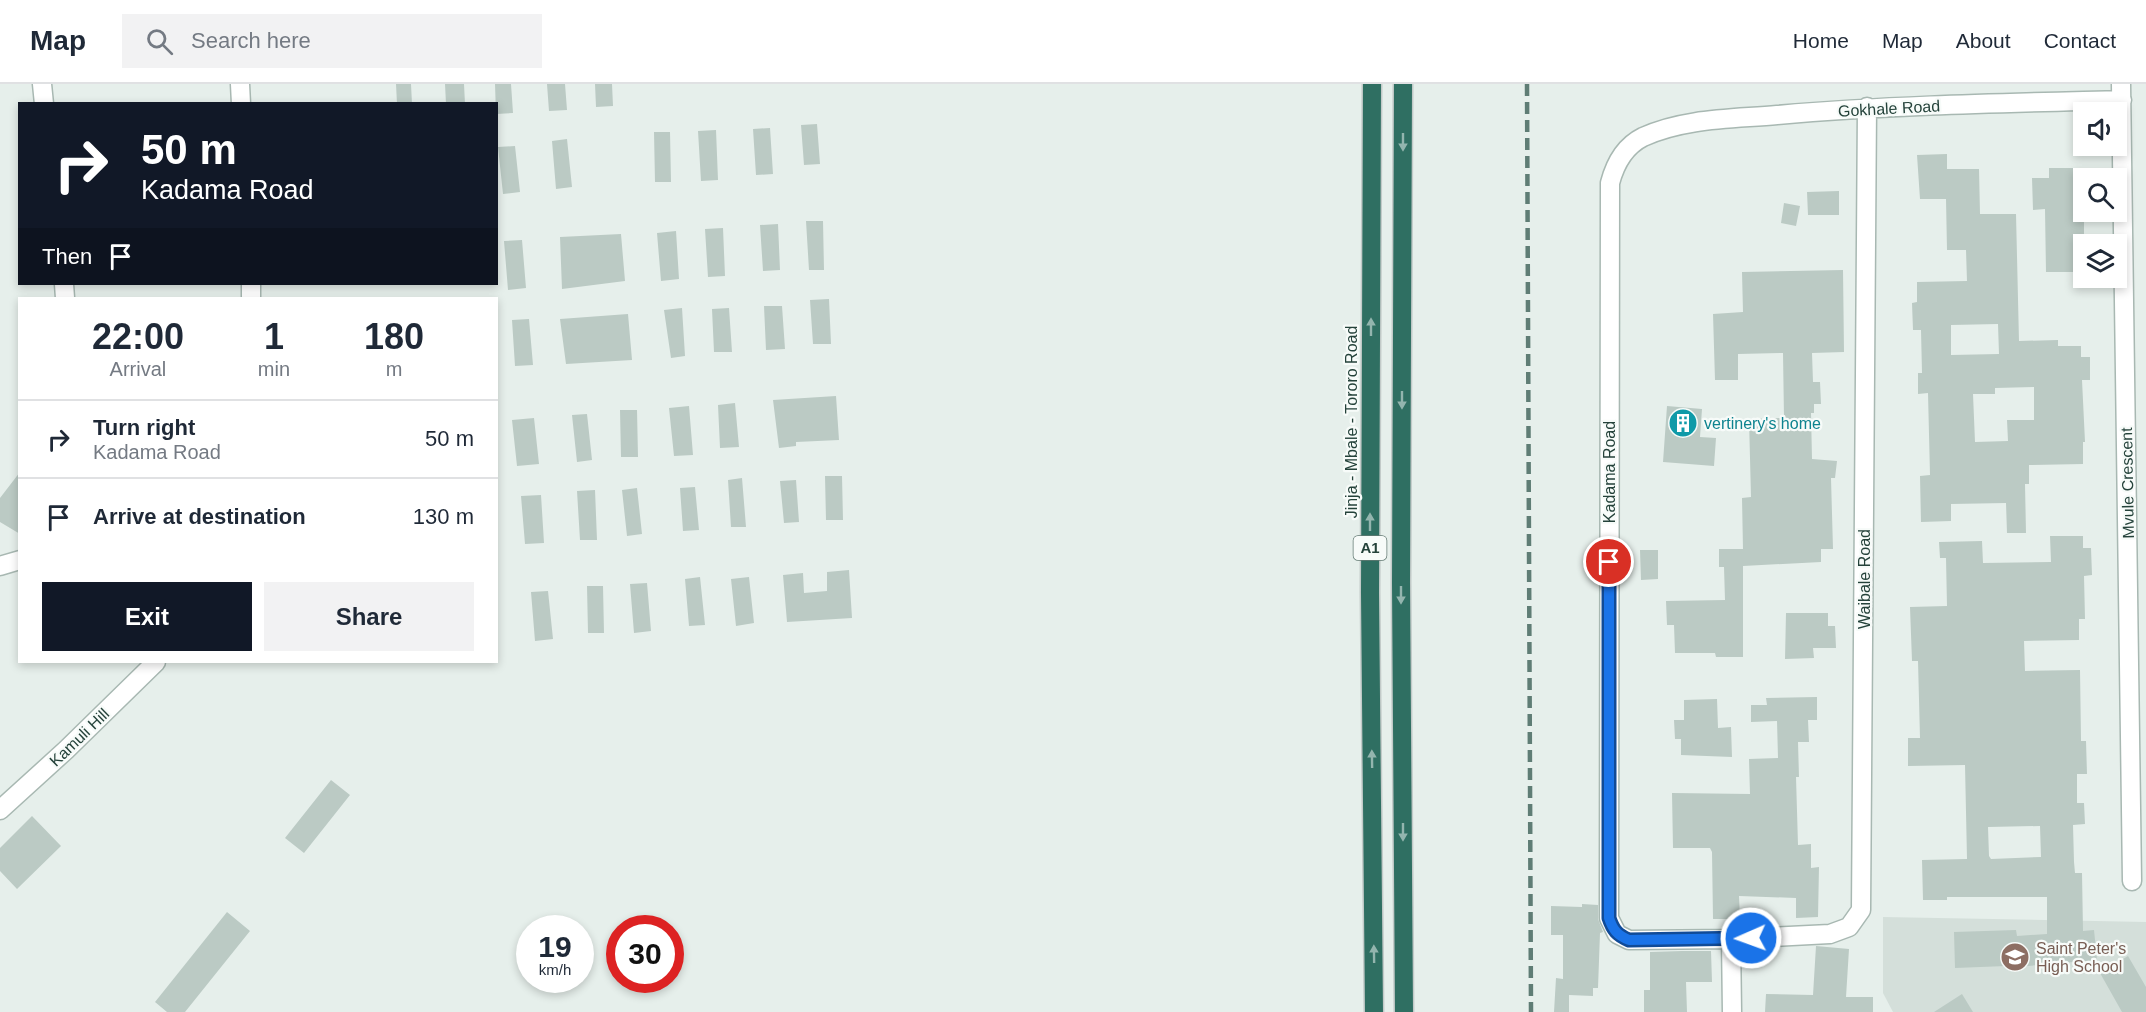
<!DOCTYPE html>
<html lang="en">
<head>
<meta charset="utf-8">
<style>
	body { margin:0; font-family:Arial,sans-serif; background:#f2f2f3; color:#1f2937; height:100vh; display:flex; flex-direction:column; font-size:22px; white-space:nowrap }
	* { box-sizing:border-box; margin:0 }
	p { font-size:20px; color:#747a83 }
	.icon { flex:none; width:33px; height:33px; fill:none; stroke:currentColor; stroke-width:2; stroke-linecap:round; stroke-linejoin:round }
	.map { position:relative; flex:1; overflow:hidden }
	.sheet { position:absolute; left:18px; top:213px; width:480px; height:366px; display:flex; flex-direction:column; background:#fff; border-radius:0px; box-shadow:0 3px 9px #0003 }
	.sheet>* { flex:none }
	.top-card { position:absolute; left:18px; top:18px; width:480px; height:183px; border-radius:0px; box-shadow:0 3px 9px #0003; background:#111827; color:#fff; overflow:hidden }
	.tools { position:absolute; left:2073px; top:18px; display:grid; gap:12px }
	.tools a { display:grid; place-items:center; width:54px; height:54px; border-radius:0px; background:#fff; box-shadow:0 3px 9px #0003; font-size:30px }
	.speed { position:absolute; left:516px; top:831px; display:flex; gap:12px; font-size:30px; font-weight:700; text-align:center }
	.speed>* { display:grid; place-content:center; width:78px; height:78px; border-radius:50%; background:#fff; box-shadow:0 3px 9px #0003; line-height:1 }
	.speed small { font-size:15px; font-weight:400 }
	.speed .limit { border:9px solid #d22; background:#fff; color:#111 }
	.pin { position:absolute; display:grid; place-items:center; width:51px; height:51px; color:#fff; margin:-26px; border:3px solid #fff; border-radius:50%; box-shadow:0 2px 6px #0007 }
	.me { position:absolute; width:66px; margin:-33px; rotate:268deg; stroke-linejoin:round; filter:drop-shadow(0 0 4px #0008) }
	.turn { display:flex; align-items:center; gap:21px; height:126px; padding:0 24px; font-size:27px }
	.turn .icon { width:78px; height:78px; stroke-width:2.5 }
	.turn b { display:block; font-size:42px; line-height:51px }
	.then { display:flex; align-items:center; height:57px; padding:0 24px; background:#0003; gap:12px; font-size:22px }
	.eta { display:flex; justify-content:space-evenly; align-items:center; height:102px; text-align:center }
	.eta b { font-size:36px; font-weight:600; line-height:42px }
	.cta { display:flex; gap:12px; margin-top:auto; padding:12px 24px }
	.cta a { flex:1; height:69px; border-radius:0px; background:#111827; color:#fff; font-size:24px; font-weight:600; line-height:69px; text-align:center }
	.cta a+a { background:#f2f2f3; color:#1f2937 }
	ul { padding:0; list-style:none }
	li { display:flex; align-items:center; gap:18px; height:78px; padding:0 24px; border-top:2px solid #e0e1e3 }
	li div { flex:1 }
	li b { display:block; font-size:22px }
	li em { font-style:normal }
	header { display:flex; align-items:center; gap:36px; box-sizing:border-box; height:84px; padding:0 30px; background:#fff; border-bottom:2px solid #e0e1e3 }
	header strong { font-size:28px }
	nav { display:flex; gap:33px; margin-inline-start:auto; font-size:21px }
	.search { width:420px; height:54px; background:#f2f2f3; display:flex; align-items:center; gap:15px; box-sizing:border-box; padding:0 21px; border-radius:0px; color:#747a83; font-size:22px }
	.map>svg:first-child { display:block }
</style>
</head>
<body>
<header>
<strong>Map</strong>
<div class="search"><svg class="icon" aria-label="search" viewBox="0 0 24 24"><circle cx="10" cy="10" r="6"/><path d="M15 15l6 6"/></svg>Search here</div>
<nav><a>Home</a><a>Map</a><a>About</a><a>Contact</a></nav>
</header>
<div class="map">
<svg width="2146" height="928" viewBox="0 0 2146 928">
	<rect width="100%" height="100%" fill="#e6efeb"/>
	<path fill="#d4dfda" d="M1883,833l263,5v90h-253l-10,-19z"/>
	<path fill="#bbcac4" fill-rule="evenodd" d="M396,0h15l1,20h-15z
		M445,0h19l1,20h-19z
		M495,0h16l2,29 -17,1z
		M547,0h18l2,26 -18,1z
		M595,0h17l1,22 -17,1z
		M817,40l3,40 -16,1 -3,-40z
		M770,44l3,46 -17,1 -3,-46z
		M716,46l2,50 -17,1 -3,-50z
		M654,48h16l1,50h-16z
		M567,55l5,48 -16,2 -4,-48z
		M515,62l5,46 -17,2 -5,-47z
		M1947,70v15h32l1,45h36l3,127 39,-1v6h23v11h9v23h-8l3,62h-2v22l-54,1v19h-4l1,49h-19l-1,-30 -55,1v17l-30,1 -1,-46 10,-1 -2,-82 -10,1v-21h4l-1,-43h-8l-1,-27 5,-1v-20l50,-1 -1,-31h-19l-1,-51h-26l-3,-44zM1998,240l1,30 -48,1v-30zM2034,303v33h-27l1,21 -33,1 -2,-48h22v-6z
		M2049,84h30v9h5v87h-6v8h-32l-1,-63 -12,1 -1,-32h17z
		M1839,107v24h-31l-1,-23z
		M1784,119l16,3 -4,20 -15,-3z
		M806,137h17l1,49h-15z
		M778,140l2,46 -17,1 -3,-46z
		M723,144l2,48 -17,1 -3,-48z
		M676,147l3,48 -18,2 -4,-48z
		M621,150l4,47 -63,8 -2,-52z
		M522,156l4,48 -18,2 -4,-49z
		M1843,186l1,82 -32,1 1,29h7l1,22h-7v9h-3l1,46 25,2 -2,17h-4l2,71h-12v13l-78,4v91h-27l-1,-4h-40l-1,-28h-7l-1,-24 59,-1 -1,-33h-5v-18h24l-1,-51 9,-1 -2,-78 35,-1 -1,-65 -45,1v26h-23l-2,-66 30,-2 -1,-40z
		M829,215l2,45h-18l-3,-44z
		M764,222h18l3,43 -19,1z
		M682,224l3,48 -14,2 -7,-48z
		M729,224l3,44h-18l-2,-43z
		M628,230l4,46 -66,4 -6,-45z
		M529,235l4,46 -18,1 -3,-46z
		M836,312l3,44 -43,2v4l-17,2 -6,-48z
		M735,319l4,44 -19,1 -2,-43z
		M689,322l4,49 -19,1 -5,-48z
		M1667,322l35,3 -2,28 16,1 -2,28 -51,-4z
		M620,326h17l1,47h-17z
		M587,330l5,46 -15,2 -5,-47z
		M534,334l5,46 -22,2 -5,-46z
		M20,388v62l-20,-12v-24z
		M825,392h17l1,44h-17z
		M742,394l4,49h-15l-3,-47z
		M796,396l3,42 -15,1 -4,-42z
		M695,403l4,43 -16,1 -3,-43z
		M637,404l5,46 -15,2 -5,-46z
		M595,406l2,50h-17l-3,-49z
		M541,411l3,48 -19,1 -4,-48z
		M2050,452h33v12h8l1,27 -8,1 1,43h-6v21l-55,1 1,30 55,-1 1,71h5l1,33h-10v29h7l1,21 -12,1 1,37 1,11h7l1,58 11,-1 3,30 -93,8 2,-2 -51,2 -1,-36 62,-2 1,6 30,-2v-37h-100v3h-24l-1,-40 45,-1 -2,-94 -57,1v-28h12l-2,-77h-6l-2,-54 37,-1 -1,-48h-6l-1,-16 43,-1 1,22 68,-1zM2040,742l1,31 -50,2 -2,-3 -1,-29z
		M1640,466h18v29l-17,1z
		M849,486l3,48 -65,4 -4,-47 20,-2 1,20 23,-2v-19z
		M700,493l5,48 -16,1 -4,-47z
		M749,493l5,46 -18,3 -5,-47z
		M647,499l4,48 -17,2 -4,-49z
		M587,502h16l1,47h-16z
		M548,507l5,48 -18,2 -4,-49z
		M1786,529h42v13h7l1,22h-23l1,10 -29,1z
		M1817,613v23h-9l1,22h-11l1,35h-3l2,68 13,-1v24l8,-1 -1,50 -22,1v-20l-57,-2 1,23h-27l-1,-67 -2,-4h-37l-1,-55 78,1 -1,-35 29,-1 -1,-37 -26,1v-17h16l-1,-7z
		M1717,615l1,29 13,-1 1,30 -51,-2v-16h-6l-1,-19h10v-20z
		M331,696l19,15 -46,58 -19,-15z
		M32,732l29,30 -44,43 -17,-18v-23z
		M1582,820l16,1v14l5,13 -3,1 -2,55h-5v8l-24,-1v17h-15l2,-34 7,1v-44h-12v-29l31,1z
		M227,828l23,19 -65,81h-18l-12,-10z
		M1816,862l33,3 -3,48h27v15h-108l1,-18 47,1z
		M1682,867h29l1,31h-26l1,30h-43v-22h6v-38z
		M2128,872l18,31v25h-24l-22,-39z
		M1962,910l11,18h-39z"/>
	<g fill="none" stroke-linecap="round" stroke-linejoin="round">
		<g stroke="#a8b8b2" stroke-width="21">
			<path id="minor" d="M42,0l2,20
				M240,0l1,20
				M2121,0l11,797
				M1867,23l-6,803 -12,17 -19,7 -99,5 -102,1 -12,-6 -8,-16 1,-735c5,-19 15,-37 33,-46 41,-19 91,-18 134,-22 115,-10 230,-12 345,-15
				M64,200l1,14
				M251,200v14
				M0,482l20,-6
				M0,726l66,-60 90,-88
				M1731,855l1,73"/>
		</g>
		<g stroke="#c2cac8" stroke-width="21">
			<path id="highway" d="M1372,0l-2,509 4,419
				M1403,0l-2,499 3,429"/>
		</g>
		<use href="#minor" stroke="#fff" stroke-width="18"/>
		<use href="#highway" stroke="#2f6f62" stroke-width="18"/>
		<path stroke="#5f7d75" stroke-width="4.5" stroke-dasharray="12 6" stroke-linecap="butt" d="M1527,0l4,928"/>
	</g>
	<defs><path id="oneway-solid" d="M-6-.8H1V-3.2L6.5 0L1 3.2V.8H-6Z" transform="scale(1.5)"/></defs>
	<g fill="#93b5ae">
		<use href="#oneway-solid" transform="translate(1403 58) rotate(90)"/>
		<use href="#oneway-solid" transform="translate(1371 243) rotate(-90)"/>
		<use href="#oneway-solid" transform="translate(1402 316) rotate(90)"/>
		<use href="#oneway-solid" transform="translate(1370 438) rotate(-90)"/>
		<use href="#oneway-solid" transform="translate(1401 511) rotate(90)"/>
		<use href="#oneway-solid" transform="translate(1372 675) rotate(-91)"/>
		<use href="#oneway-solid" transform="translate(1403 748) rotate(90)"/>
		<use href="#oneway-solid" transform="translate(1374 870) rotate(-91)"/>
	</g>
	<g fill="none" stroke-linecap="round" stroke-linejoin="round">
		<g stroke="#114b97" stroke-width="15">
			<path id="route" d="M1609,478v356c4,12 8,17 20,22l122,-2"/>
		</g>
		<use href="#route" stroke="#1a73e8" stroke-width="10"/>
	</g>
	<defs>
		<g id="building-disc" transform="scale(1.5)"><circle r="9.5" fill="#0f9aa8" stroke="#f7fbf9"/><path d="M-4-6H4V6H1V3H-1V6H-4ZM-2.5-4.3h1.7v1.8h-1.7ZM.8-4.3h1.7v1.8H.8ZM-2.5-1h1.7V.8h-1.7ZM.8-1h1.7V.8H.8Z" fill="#fff"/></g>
		<g id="school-disc" transform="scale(1.5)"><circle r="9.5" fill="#8d6e63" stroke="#f7fbf9"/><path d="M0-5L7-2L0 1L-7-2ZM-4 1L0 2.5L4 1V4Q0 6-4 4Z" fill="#fff"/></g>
	</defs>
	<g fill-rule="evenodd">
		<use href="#building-disc" x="1683" y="339"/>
		<use href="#school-disc" x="2015" y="873"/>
	</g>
	<g text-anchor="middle" stroke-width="4.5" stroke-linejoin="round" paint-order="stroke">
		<rect fill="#f7fbf9" stroke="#637a73" stroke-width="1.5" x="1353.5" y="452" width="33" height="24" rx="4.5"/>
		<g font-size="15" font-weight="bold" fill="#24423a">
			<text x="1370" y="469">A1</text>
		</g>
		<g font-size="16" fill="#24423a" stroke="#f7fbf9">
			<text transform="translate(1889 24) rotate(-3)" y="6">Gokhale Road</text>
			<text transform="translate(1351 338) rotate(-90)" y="6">Jinja - Mbale - Tororo Road</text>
			<text transform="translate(1609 388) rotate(-90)" y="6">Kadama Road</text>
			<text transform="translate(2127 399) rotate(-91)" y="6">Mvule Crescent</text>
			<text transform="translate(1864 495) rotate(-90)" y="6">Waibale Road</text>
			<text transform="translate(79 653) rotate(-44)" y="6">Kamuli Hill</text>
		</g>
		<g font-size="16" fill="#0d838f" stroke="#f7fbf9" text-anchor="start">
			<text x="1704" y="345">vertinery's home</text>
		</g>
		<g font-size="16" fill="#785e54" stroke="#f7fbf9" text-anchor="start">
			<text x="2036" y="870">Saint Peter's<tspan x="2036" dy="18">High School</tspan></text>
		</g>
	</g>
</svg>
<div class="tools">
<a><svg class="icon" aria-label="sound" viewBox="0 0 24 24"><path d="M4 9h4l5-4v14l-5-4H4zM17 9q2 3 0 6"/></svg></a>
<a><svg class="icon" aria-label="search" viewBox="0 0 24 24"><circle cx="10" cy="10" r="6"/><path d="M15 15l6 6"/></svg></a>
<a><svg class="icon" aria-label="layers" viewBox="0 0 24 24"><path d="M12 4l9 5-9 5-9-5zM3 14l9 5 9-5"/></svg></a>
</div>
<div class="speed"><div>19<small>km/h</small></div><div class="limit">30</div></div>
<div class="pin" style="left:1609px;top:478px;background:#d93025"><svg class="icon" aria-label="arrive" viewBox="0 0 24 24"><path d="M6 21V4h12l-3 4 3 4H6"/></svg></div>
<svg class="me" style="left:1751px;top:854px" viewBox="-20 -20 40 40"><circle r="17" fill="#1a73e8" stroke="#fff" stroke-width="3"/><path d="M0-11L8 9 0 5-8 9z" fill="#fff"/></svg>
<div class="top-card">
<div class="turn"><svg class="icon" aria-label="right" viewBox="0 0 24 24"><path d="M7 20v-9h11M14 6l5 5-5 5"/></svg><div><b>50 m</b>Kadama Road</div></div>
<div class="then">Then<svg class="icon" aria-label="arrive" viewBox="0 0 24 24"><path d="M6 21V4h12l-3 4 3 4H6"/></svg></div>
</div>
<section class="sheet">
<div class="eta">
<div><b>22:00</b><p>Arrival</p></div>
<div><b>1</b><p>min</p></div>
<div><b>180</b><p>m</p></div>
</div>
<ul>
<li><svg class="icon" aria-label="right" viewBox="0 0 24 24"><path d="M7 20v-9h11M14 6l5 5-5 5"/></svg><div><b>Turn right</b><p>Kadama Road</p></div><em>50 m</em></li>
<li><svg class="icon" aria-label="arrive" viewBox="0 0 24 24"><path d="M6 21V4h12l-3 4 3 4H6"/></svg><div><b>Arrive at destination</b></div><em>130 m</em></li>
</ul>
<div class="cta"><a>Exit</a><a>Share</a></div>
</section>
</div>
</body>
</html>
